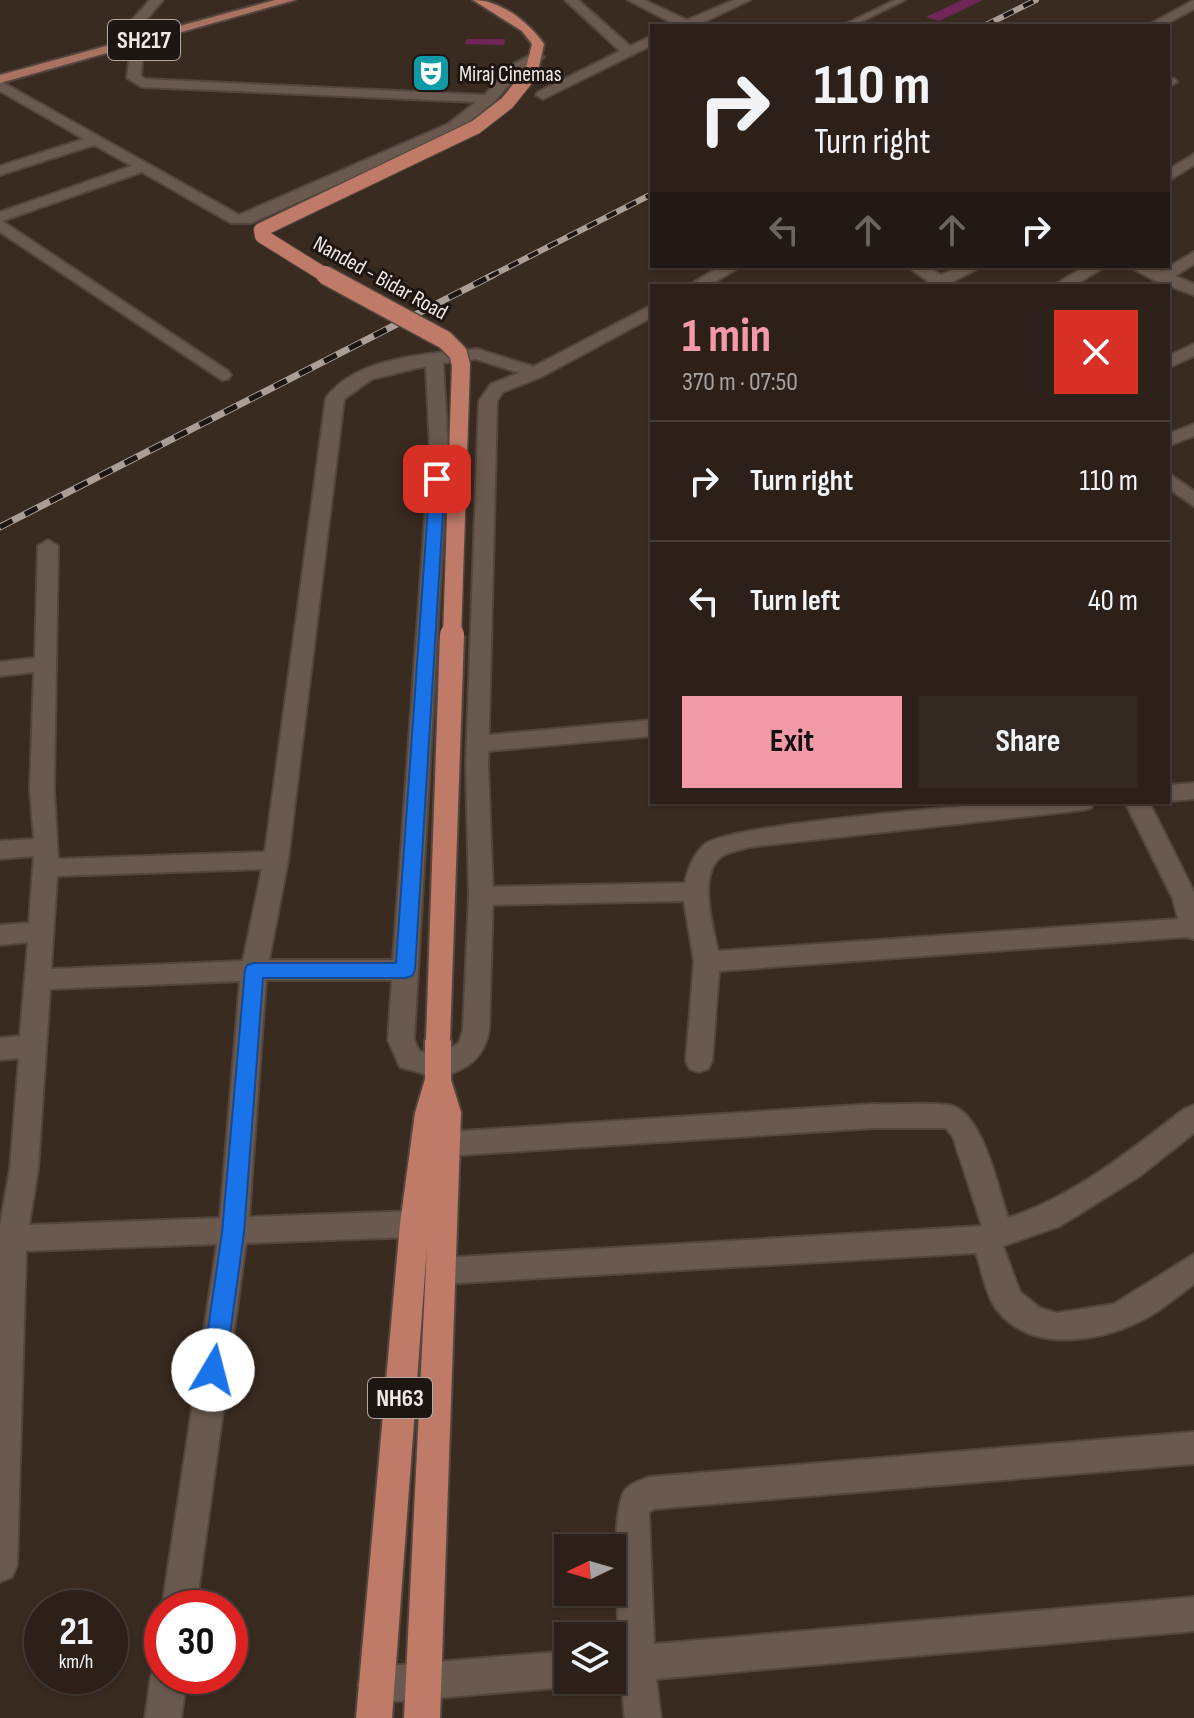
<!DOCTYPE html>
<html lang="en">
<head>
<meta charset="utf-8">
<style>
	body { margin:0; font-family:"Sofia Sans Condensed",sans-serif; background:#342822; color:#f1f3f6; height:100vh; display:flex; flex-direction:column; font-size:30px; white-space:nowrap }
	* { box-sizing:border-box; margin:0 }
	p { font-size:26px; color:#a6a3a2 }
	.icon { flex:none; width:44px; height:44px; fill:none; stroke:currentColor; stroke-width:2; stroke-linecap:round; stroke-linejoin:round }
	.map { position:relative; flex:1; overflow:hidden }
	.side { position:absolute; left:650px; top:284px; width:520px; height:520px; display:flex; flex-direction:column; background:#2c2019; border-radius:0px; box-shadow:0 2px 6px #0004,0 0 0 2px #483e38 }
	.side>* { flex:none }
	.hud { position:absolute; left:650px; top:24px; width:520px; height:244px; border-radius:0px; box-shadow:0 2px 6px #0004,0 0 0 2px #483e38; background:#2c2019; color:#f1f3f6; overflow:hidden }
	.needle { width:52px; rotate:265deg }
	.controls { position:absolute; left:554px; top:1534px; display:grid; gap:16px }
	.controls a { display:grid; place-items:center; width:72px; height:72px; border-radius:0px; background:#2c2019; box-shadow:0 2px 6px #0004,0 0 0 2px #483e38; font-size:40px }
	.speed { position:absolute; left:24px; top:1590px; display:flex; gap:16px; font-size:40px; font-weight:700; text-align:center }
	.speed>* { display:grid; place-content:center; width:104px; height:104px; border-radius:50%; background:#2c2019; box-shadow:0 2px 6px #0004,0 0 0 2px #483e38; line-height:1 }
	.speed small { font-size:20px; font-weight:400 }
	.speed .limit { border:12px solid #d22; background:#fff; color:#111 }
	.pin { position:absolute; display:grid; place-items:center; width:68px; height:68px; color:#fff; margin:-34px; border-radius:16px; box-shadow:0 4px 12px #0006 }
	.me { position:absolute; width:88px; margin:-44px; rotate:8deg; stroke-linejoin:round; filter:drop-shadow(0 0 6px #0008) }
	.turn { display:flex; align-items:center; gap:28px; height:168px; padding:0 32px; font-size:36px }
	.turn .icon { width:104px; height:104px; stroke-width:2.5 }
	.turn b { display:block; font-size:56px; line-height:68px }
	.lanes { display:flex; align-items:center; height:76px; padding:0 32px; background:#0003; justify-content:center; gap:40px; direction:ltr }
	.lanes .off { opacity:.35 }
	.round { display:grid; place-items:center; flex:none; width:84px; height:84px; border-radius:0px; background:#342822 }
	.headline { display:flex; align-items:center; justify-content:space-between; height:136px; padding:0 32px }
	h1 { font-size:48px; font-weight:700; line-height:60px; color:#f39aa9 }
	.primary-button { display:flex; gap:16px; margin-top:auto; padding:16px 32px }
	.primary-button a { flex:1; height:92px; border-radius:0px; background:#f39aa9; color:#111; font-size:32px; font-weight:700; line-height:92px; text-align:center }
	.primary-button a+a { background:#342822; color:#f1f3f6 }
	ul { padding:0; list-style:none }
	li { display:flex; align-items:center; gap:24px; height:120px; padding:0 32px; border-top:2px solid #483e38 }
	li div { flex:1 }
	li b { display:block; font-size:30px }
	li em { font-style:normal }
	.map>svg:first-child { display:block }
</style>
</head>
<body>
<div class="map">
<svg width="1194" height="1718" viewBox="0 0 1194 1718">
	<rect width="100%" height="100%" fill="#3a2b21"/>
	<path fill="#702758" d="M962,0h21l-44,21 -13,-4z
		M467,39h38l-1,6 -39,-1z"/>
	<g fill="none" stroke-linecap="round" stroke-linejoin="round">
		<g stroke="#53463e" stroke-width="4">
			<path id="service" d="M895,0h10l-53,26h-10z"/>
		</g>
		<g stroke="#53463e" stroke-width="4">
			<path id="minor" d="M150,0h13l-33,39h-10v-6z
				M565,0h13l52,46 22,-10v9l-109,54 -7,-4 2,-3 82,-41z
				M628,0h16l43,20 47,-20h16l-55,26h-17z
				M137,38l6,4 -2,34 4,3 340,16 25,-29 22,-12 12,3 -24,15 -26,30 -36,28 -207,93h-20l-89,-51 -140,49 226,150 3,4 -3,4 -6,1 -222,-148v-20l132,-46 -38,-21 -94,30v-9l84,-27 -84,-48v-10l239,134 209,-91 28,-22 -334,-15 -15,-9 4,-36z
				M1168,78l7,1 2,3 -9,5z
				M1194,154v11l-26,16v-11z
				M1194,252v12l-19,12 19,8v11l-38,-14 -28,-15h22l12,5z
				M907,266h19l15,9 20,-9h21l-30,16 4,4h-34l6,-5z
				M1086,266h20l-33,20h-20z
				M1194,344v12l-26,12v-12z
				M477,349l64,20 3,4 -9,5 -59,-19 -33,4 5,86 -34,591 5,11 29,8 4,8 -4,8 -9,3 -39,-11 -12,-27 4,-60h-126l-17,237 165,-6 10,4 4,9 -4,9 -10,4 -168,6 -50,365h-34l55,-364 -191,7 -9,314 -5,12 -12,5v-357l10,-56 9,-111 -19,2v-22l20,-2 8,-94 -28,3v-20l29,-2 5,-67 -34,3v-18l34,-2 -4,-50 4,-117 -34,4v-14l35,-4 3,-112 10,-6 10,6 -4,243 4,70 207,-7 61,-454c31,-42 103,-44 151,-49zM426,366l4,83 -37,511h-124l19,-100 56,-461 28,-20zM262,869l-19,92 -192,8 6,-93zM240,981l-20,237 -191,7 9,-56 12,-180z
				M1194,424v12l-26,10v-12z
				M1168,473l26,18v15l-26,-18z
				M652,720v16l-174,16 -8,-3 -3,-5 3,-5 8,-3z
				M1194,783v16l-26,2v-16z
				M1008,802h87l-4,6 -8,2 -334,37c-8,3 -18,4 -25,8 -28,15 -11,72 -6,96l460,-32 -5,-20 -48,-97h24l45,90v47l-8,-2 -467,34 -7,90 -4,8 -9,3 -9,-3 -4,-8 8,-99 -10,-61 -203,4 -9,-3 -3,-6 3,-6 9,-3 204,-4c2,-13 9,-29 19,-38 23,-21 258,-38 304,-43z
				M873,1104c25,1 52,-2 76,1 34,6 49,84 59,113 66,-22 122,-67 176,-109l10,-4v28l-54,43 -80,50 -57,20 17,46 20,16 17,5 57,-9 80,-50v30c-15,11 -30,24 -46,33 -42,24 -115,38 -150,-6 -12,-14 -16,-41 -22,-58l-535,31 -10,-4 -5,-9 5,-9 10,-4 541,-32 -29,-89 -7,-9h-73l-427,28 -10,-4 -4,-8 4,-8 10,-4z
				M1194,1432v32l-540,45 -5,3 5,132 540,-47v34l-538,48 5,39h-36l-4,-36 -15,-2h6v-32l7,-1c0,-31 -10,-138 7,-158 5,-6 16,-9 23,-12z
				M568,1651v29h13l-13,7 -192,16 -12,-6 -6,-12 6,-12 12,-6z
				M162,1661v15h25l-6,42h-36l6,-42 6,-12z"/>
		</g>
		<g stroke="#53463e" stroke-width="4">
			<path id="tertiary" d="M1194,0v9l-32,17h-15z
				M721,266h20l-33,20h-20z
				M652,305v12l-111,60 -38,15 -6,9 -9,364 5,131 -4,134c-5,30 -23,39 -50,48l-9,-3 -4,-8 4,-8 29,-16 4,-13 6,-134 -3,-131 13,-364 12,-17 38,-15z"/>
		</g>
		<g stroke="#53463e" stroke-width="4">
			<path id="primary" d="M275,0h20l-295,83v-8z"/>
		</g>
		<g stroke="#53463e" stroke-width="4">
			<path id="trunk" d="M473,0c28,0 55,22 71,44l-7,31 -12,-3 7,-28 -10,-13z
				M438,1029l9,3 4,8v40l10,32 -21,606h-36l23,-472 -35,472h-36l44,-494 15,-111 10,-34v-39l4,-8z"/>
		</g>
		<use href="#service" fill="#6a594e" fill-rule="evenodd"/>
		<use href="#minor" fill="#6a594e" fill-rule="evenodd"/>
		<use href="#tertiary" fill="#6a594e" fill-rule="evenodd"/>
		<use href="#primary" fill="#aa7261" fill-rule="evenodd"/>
		<use href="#trunk" fill="#bf7a68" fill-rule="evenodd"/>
		<g stroke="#aa9e97" stroke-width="6">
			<path id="rail-far1" d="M984,26l52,-26
				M489,277l163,-83"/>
		</g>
		<g stroke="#aa9e97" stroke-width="7">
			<path id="rail" d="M0,527l493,-252"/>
		</g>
		<use href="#rail-far1" stroke="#1c1511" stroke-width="4" stroke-dasharray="11" stroke-linecap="butt"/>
		<use href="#rail" stroke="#1c1511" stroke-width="5" stroke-dasharray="14" stroke-linecap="butt"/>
		<g stroke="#53463e" stroke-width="16" stroke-linecap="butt">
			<path id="trunk-bridge-far2" d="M328,277l-66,-41 -1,-6 215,-103 31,-24 25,-31"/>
		</g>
		<g stroke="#53463e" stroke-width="21" stroke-linecap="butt">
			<path id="trunk-bridge-far1" d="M325,275l120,65 13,13 3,12 -9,272"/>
		</g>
		<g stroke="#53463e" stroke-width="28" stroke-linecap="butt">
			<path id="trunk-bridge" d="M438,1040l14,-405"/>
		</g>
		<use href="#trunk-bridge-far2" stroke="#bf7a68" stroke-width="14"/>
		<use href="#trunk-bridge-far1" stroke="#bf7a68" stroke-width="18"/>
		<use href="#trunk-bridge" stroke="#bf7a68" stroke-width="24"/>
	</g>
	<path fill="#1a73e8" stroke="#114b97" stroke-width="2" d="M437,475l8,4 -30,491 -3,6 -7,2h-142l-19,255 -19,137 -3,7 -9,4 -8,-4 -3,-7 20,-137 23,-263 2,-5 7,-2h142l34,-484z"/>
	<defs>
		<g id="theatre-square" transform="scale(2)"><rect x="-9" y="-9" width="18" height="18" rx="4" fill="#0f9aa8" stroke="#1c1511"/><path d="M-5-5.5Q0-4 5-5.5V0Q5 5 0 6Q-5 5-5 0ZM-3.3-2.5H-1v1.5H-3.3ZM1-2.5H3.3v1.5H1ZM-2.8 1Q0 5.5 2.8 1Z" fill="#fff"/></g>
	</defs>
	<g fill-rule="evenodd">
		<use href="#theatre-square" x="431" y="73"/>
	</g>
	<g text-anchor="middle" stroke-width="6" stroke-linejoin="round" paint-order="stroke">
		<g font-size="22" fill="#f2e8e2" stroke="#1c1511" text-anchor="start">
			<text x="459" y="81">Miraj Cinemas</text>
		</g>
		<g font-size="22" fill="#f2e8e2" stroke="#1c1511">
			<text transform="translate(381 277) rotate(29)" y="8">Nanded - Bidar Road</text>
		</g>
		<g fill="#1c1511" stroke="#b2a9a3" stroke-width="2">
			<rect x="108" y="20" width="72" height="40" rx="6"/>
			<rect x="368" y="1378" width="64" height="40" rx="6"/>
		</g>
		<g font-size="24" font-weight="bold" fill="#f2e8e2">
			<text x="144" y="48">SH217</text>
			<text x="400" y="1406">NH63</text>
		</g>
	</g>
</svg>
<div class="controls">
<a><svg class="needle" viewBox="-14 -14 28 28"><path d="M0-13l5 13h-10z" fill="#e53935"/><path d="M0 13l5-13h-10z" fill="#a6a3a2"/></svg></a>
<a><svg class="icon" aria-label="layers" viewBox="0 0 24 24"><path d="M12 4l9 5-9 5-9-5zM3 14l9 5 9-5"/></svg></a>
</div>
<div class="speed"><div>21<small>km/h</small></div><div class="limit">30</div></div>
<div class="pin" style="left:437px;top:479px;background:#d93025"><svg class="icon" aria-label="arrive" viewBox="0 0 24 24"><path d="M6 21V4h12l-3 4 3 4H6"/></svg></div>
<svg class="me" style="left:213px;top:1370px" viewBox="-20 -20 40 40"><circle r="19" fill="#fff"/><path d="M0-13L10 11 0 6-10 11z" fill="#1a73e8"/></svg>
<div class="hud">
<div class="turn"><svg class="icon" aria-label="right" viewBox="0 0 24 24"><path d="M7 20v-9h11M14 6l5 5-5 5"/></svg><div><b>110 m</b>Turn right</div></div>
<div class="lanes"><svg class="icon off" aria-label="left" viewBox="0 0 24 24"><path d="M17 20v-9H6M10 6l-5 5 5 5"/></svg><svg class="icon off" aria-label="ahead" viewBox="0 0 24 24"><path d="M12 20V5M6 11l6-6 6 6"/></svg><svg class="icon off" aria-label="ahead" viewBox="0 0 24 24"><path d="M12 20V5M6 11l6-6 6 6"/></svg><svg class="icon" aria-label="right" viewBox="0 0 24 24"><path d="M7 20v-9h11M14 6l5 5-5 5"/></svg></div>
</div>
<section class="side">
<div class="headline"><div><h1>1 min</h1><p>370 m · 07:50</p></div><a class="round" style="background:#d93025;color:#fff"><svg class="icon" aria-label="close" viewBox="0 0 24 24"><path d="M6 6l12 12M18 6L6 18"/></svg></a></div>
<ul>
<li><svg class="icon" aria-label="right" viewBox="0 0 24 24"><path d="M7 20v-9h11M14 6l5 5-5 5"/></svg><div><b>Turn right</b></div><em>110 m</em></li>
<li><svg class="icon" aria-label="left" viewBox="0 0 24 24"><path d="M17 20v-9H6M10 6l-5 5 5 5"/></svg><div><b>Turn left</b></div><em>40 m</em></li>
</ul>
<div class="primary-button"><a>Exit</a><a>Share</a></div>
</section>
</div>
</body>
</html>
